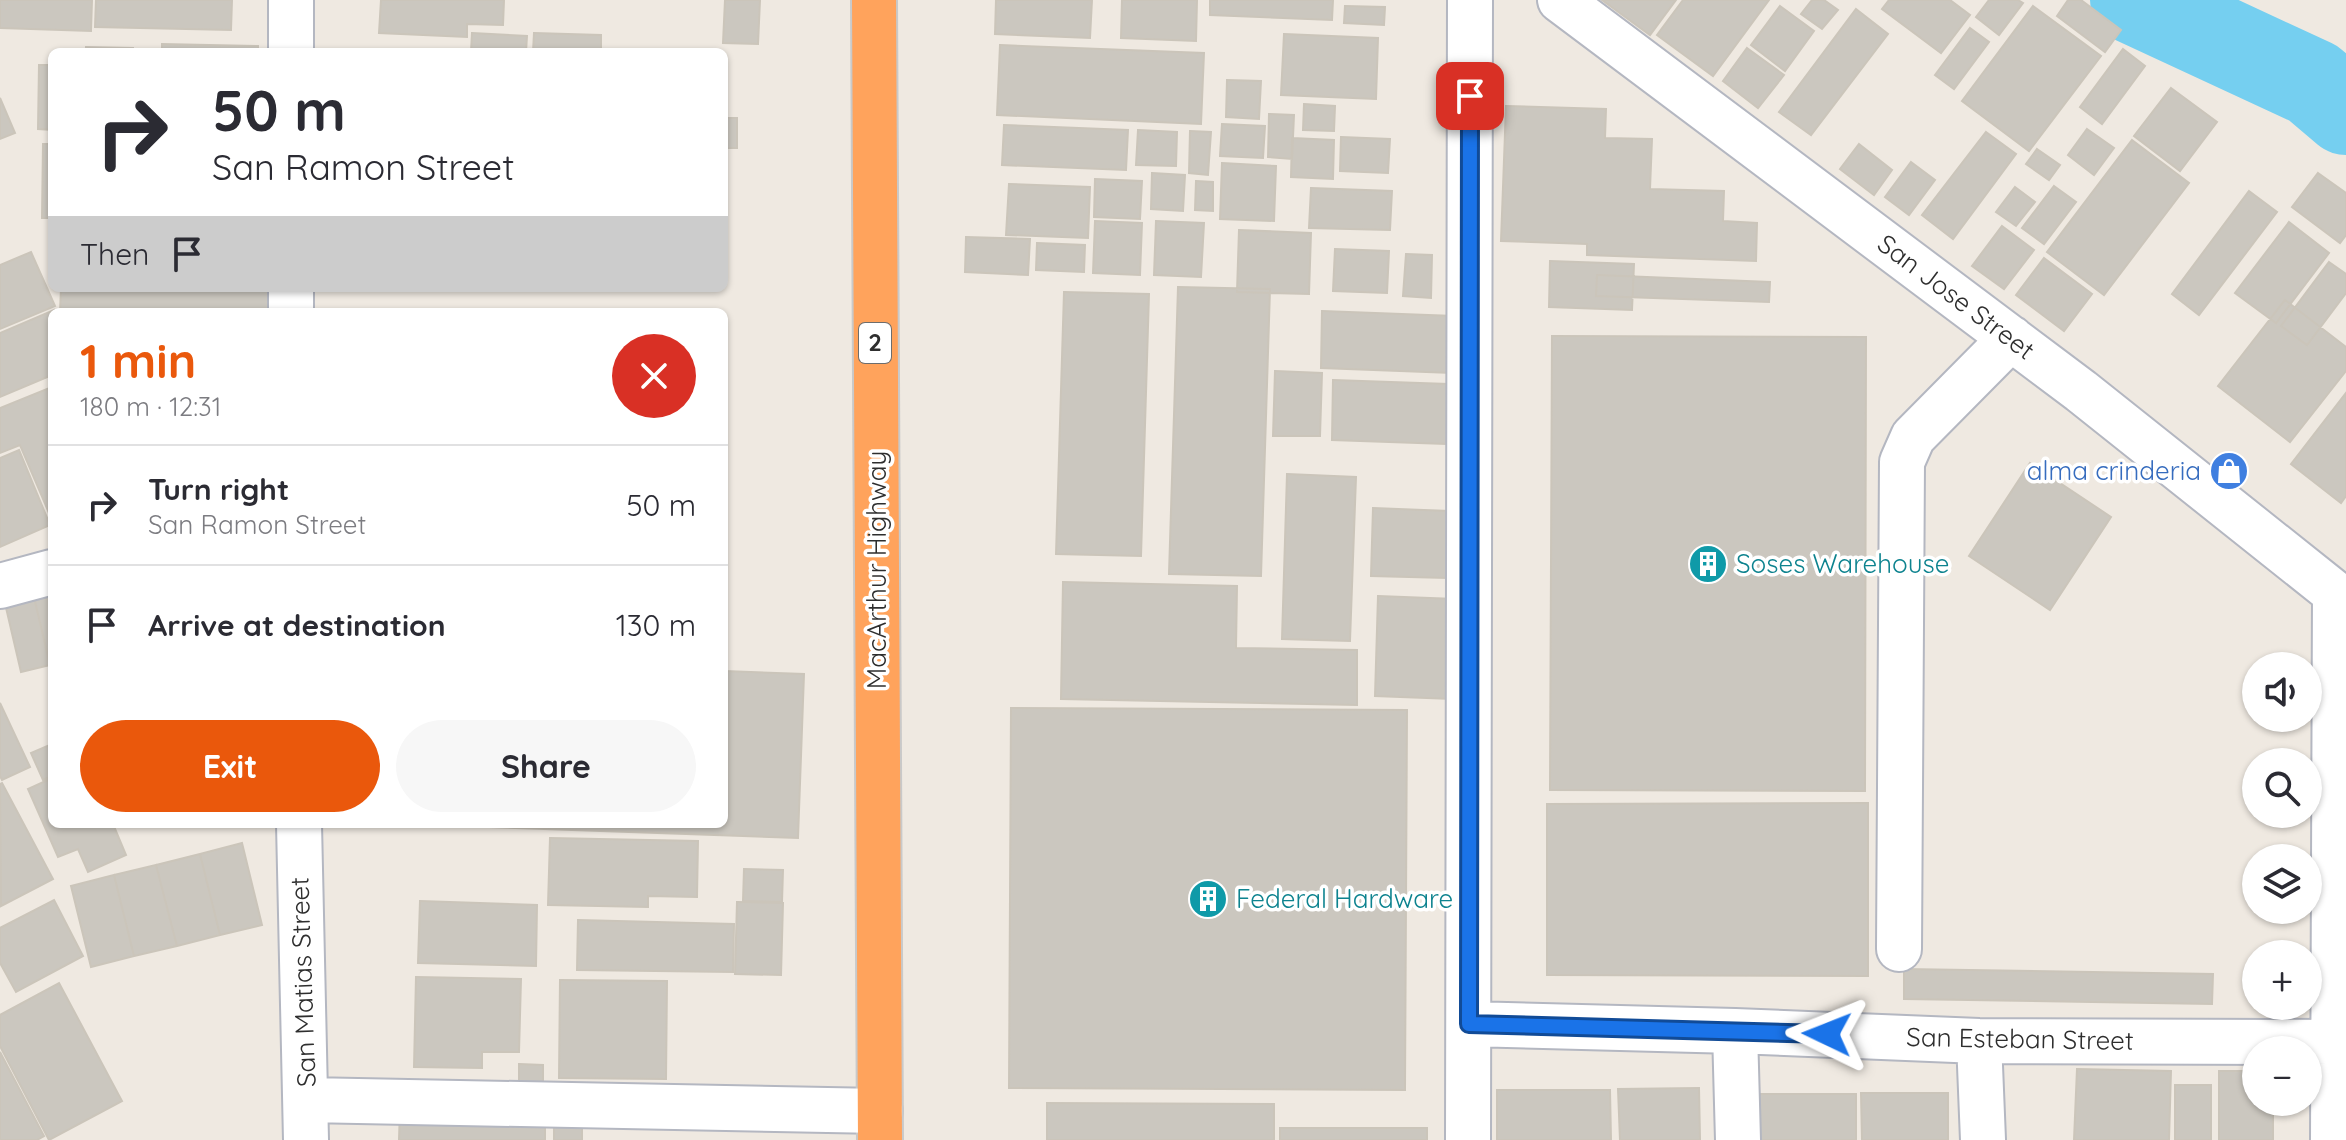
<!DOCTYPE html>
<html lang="en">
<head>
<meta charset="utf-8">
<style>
	body { margin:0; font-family:Quicksand,sans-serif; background:#f7f7f7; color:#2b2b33; height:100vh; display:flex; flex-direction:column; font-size:30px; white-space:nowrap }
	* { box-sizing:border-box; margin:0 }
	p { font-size:26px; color:#7c7c81 }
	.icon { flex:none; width:44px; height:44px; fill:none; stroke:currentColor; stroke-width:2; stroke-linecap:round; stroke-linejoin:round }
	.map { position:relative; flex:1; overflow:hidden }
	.sheet { position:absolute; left:48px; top:308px; width:680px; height:520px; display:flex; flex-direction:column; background:#fff; border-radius:12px; box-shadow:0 2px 6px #0004 }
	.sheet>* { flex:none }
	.hud { position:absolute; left:48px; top:48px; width:680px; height:244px; border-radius:12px; box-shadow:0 2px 6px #0004; background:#fff; color:#2b2b33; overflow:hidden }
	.controls { position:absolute; left:2242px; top:652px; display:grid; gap:16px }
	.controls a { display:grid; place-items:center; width:80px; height:80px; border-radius:50%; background:#fff; box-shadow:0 2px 6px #0004; font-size:40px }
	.pin { position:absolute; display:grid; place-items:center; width:68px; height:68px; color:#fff; margin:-34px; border-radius:16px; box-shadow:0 4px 12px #0006 }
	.me { position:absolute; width:88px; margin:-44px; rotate:272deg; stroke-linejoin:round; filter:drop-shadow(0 0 6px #0008) }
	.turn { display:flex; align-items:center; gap:28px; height:168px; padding:0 32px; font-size:36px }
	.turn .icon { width:104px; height:104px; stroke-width:2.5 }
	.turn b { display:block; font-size:56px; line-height:68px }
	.then { display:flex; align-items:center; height:76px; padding:0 32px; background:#0003; gap:16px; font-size:30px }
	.round { display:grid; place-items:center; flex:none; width:84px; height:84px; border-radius:42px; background:#f7f7f7 }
	.overview { display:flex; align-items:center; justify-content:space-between; height:136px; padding:0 32px }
	h1 { font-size:48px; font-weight:700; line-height:60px; color:#ea580c }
	.primary-button { display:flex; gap:16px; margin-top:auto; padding:16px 32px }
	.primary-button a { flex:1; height:92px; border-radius:48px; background:#ea580c; color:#fff; font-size:32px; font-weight:700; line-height:92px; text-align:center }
	.primary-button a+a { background:#f7f7f7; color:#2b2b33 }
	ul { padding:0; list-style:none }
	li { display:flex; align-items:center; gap:24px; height:120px; padding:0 32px; border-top:2px solid #e1e1e2 }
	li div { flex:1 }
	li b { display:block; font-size:30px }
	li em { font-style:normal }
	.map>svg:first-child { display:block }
</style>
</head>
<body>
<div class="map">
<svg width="2346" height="1140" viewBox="0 0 2346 1140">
	<rect width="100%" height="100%" fill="#efe9e1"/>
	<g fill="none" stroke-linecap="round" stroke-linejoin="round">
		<path stroke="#75cff0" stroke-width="88" d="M2134,0l179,83 33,28"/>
	</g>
	<path fill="#cbc7bf" stroke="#cbc5ba" stroke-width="2" d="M0,0h92l-1,31 -91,-3z
		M96,0h136l-1,30 -136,-3z
		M381,0h123l-1,25 -36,-1v13l-88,-4z
		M725,0h35l-2,44 -35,-1z
		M996,0h96l-2,38 -95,-4z
		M1122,0h75l-1,41 -75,-3z
		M1210,0h123l-1,20 -122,-5z
		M1602,0h74l-26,35z
		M1683,0h86l-56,76 -56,-41z
		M1812,0h12l14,10 -16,19 -21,-15z
		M1889,0h61l20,15 -29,38 -59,-44z
		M1989,0h29l5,3 -24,32 -23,-18z
		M2068,0h13l40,30 -16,22 -48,-36z
		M1345,6l40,1 -1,18 -40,-2z
		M1780,6l34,25 -29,40 -34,-26z
		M2033,6l68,50 -72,95 -67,-50z
		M1856,9l32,25 -77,101 -32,-23z
		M1970,28l19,14 -35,47 -19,-14z
		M472,33l55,3 -1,16h-55z
		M534,33l67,2v17h-68z
		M1284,34l94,4 -2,61 -95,-4z
		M162,44l96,2v6h-96z
		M1000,45l204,8 -3,71 -204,-9z
		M86,47l47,1v4h-47z
		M1747,48l37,27 -26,33 -35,-27z
		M2123,49l22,17 -43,58 -22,-17z
		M39,65h13v65l-14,-1z
		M1227,80l34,1 -2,38 -33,-2z
		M2171,88l46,34 -37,49 -46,-35z
		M0,98l15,35 -15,6z
		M1304,104l31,2 -1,25 -31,-1z
		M1506,106l100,3 -1,29 47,1 -2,50 74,2 -1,30 34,2 -1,38 -169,-6v-11l-86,-3z
		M1269,114l25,1 -2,44 -24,-2z
		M724,118h13v30h-13z
		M1222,124l43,2 -2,32 -43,-2z
		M1004,125l124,5 -2,40 -124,-5z
		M2087,129l27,19 -20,27 -26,-20z
		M1138,130l39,2 -1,34 -40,-1z
		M1190,131l21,1 -3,43 -19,-2z
		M1986,132l30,22 -63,85 -31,-24z
		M1341,137l49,2 -2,34 -48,-2z
		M1292,138l42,2 -1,39 -42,-2z
		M2132,140l57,43 -85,112 -57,-43z
		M43,144h9v74h-10z
		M1859,144l33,26 -18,25 -34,-26z
		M2037,149l23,16 -11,15 -23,-16z
		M1911,162l24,18 -26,35 -24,-18z
		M1222,163l54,3 -2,55 -54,-2z
		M1152,173l33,2 -2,36 -32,-2z
		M2318,173l28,20v42l-6,8 -48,-36z
		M1095,179l47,2 -2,38 -46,-2z
		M1196,181l17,1v29l-18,-1z
		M1009,184l81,3 -2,51 -82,-3z
		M2054,186l22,16 -32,42 -22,-16z
		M2015,187l20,15 -19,24 -20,-14z
		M1311,188l81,3 -2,39 -81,-2z
		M2249,191l28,21 -78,103 -27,-21z
		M1095,221l47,2 -2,52 -47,-2z
		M1156,221l48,2 -3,54 -47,-2z
		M2289,222l40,31 -53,70 -41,-30z
		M2002,226l32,24 -30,39 -32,-23z
		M1239,230l72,3 -2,61 -72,-2z
		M966,237l64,2 -2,36 -63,-3z
		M1037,243l48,2 -1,27 -48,-2z
		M1335,249l54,2 -2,42 -54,-2z
		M31,252l24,54 -55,23v-64z
		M1406,254l26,1 -1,43 -28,-2z
		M2044,258l48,36 -28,37 -48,-36z
		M1550,261l84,3 -2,46 -83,-3z
		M2329,262l17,12v19l-39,52 -26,-19z
		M1597,275l173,7 -1,20 -173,-6z
		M1178,287l92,2 -9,287 -92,-2z
		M61,288h226l-1,24h-226z
		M1064,292l85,2 -8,262 -85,-2z
		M2285,300l61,47v24l-56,71 -72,-56z
		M54,310l-2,65 -52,22v-64z
		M1322,311l132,5 -2,57 -131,-5z
		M1552,336l314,1 -1,454 -315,-1z
		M1275,371l47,2 -2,63h-47z
		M1333,380l115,4 -2,60 -114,-4z
		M52,387v133l-32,-75 -20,8v-45z
		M2346,393v103l-5,7 -50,-39z
		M19,450l31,75 -50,22v-89z
		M2030,463l81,54 -61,93 -81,-54z
		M1287,474l69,3 -6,164 -68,-2z
		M1373,508l76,3 -2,67 -76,-2z
		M1063,582l174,4 -1,62 121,2v55l-296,-6z
		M52,588v77h-2l-17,-72z
		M33,593l17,72 -29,7 -17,-73z
		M1378,596l77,3 -3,100 -77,-3z
		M724,671l80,3 -6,164 -393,-14h319z
		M0,703l30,64 -28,13 -2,-4z
		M1011,708l396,2 -2,380 -396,-2z
		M52,744v32l-9,4 -12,-27z
		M52,778v46h61l13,31 -38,17 -10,-23 -20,8 -30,-68z
		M2,783l51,96 -52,27 -1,-122z
		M1868,803v173l-321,-1v-171z
		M550,838l148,3 -1,56 -49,-1v11l-100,-2z
		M242,843l20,82 -42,10 -20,-81z
		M200,854l20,81 -43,11 -21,-81z
		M156,865l21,81 -43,10 -20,-81z
		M744,869l39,1 -1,32 -39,-1z
		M114,875l20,81 -43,11 -20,-81z
		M54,900l29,56 -67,36 -16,-29v-35z
		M420,901l117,4 -1,61 -118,-3z
		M737,902l46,1 -2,72 -46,-1z
		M578,920l156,4 -1,48 -156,-2z
		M1904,969l309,5 -1,30 -308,-5z
		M416,977l105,2 -2,73h-37v16l-68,-1z
		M560,980l107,1 -1,98 -107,-1z
		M59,983l63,118 -73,39 -49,-94v-31z
		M0,1052l44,84 -7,4h-37z
		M519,1064l24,1v28h-24z
		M2077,1069l94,2 -2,69h-95z
		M2219,1071h37v31h17v38h-54z
		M2175,1085h36v55h-36z
		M1699,1088l1,52h-80l-2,-51z
		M1497,1090h113l1,50h-114z
		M1861,1093h87v47h-86z
		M1752,1094h104v46h-104z
		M1047,1103l227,1v36h-227z
		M400,1109l145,1v30h-146z
		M554,1117h28v23h-28z
		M1280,1128h147v12h-147z"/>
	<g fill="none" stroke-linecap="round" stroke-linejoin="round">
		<g stroke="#b4b7c1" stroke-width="48">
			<path id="minor" d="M1560,0l521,391 265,211
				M291,52v-52
				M291,312v-24
				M0,586l52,-14
				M299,824l7,316
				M1899,949l3,-487 11,-25 98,-99
				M1469,1024l266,7 244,10 353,1
				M1735,1031l3,109
				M1979,1041l4,99
				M307,1100l573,11
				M1468,1140l2,-1140
				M2333,1140l2,-547"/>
		</g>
		<g stroke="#c9c9c9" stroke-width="48">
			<path id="highway" d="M874,0l6,1140"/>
		</g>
		<use href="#minor" stroke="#fff" stroke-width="44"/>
		<use href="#highway" stroke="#ffa35c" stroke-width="44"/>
	</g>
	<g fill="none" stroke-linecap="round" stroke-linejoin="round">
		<g stroke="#114b97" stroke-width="20">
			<path id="route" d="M1470,96l-1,928 358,10"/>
		</g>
		<use href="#route" stroke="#1a73e8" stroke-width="14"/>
	</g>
	<defs>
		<g id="shop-disc" transform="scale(2)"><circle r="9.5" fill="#3f7fe0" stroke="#fff"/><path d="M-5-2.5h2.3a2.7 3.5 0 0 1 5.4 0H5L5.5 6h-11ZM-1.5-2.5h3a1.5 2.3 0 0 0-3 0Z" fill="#fff"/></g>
		<g id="building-disc" transform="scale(2)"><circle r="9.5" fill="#0f9aa8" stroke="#fff"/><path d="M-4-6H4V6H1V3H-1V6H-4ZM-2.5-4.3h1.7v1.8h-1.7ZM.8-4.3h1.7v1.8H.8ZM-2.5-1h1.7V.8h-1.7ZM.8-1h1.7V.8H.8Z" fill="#fff"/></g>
	</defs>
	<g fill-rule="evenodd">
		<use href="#shop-disc" x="2229" y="471"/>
		<use href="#building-disc" x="1708" y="564"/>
		<use href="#building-disc" x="1208" y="899"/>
	</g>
	<g text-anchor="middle" stroke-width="7" stroke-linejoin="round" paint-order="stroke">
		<rect fill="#fff" stroke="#6d6d6d" stroke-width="2" x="859" y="323" width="32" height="40" rx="6"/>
		<g font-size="24" font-weight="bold" fill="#2e2e2e">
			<text x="875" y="351">2</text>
		</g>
		<g font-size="26" fill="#2e2e2e" stroke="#fff">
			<text transform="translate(1956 297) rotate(37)" y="9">San Jose Street</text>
			<text transform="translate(877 570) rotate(-90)" y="9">MacArthur Highway</text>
			<text transform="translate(303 982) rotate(-92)" y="9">San Matias Street</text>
			<text transform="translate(2020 1039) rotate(1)" y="9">San Esteban Street</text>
		</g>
		<g font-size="26" fill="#366cbe" stroke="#fff" text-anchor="end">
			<text x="2201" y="480">alma crinderia</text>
		</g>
		<g font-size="26" fill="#0d838f" stroke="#fff" text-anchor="start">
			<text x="1736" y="573">Soses Warehouse</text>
			<text x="1236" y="908">Federal Hardware</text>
		</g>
	</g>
</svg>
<div class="controls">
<a><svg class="icon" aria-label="sound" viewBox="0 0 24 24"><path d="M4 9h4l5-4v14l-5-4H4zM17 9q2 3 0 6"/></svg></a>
<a><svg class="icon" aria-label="search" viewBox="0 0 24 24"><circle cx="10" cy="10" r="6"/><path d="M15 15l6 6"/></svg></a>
<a><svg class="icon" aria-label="layers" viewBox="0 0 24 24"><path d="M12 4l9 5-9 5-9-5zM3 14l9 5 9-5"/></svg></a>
<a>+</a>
<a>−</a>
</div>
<div class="pin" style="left:1470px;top:96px;background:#d93025"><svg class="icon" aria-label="arrive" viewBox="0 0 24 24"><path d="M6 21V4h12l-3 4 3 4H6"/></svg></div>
<svg class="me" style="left:1827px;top:1034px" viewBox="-20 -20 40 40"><path d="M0-17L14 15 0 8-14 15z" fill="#1a73e8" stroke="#fff" stroke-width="4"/></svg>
<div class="hud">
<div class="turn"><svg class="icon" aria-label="right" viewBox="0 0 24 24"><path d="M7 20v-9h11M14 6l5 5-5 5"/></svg><div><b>50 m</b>San Ramon Street</div></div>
<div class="then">Then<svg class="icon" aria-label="arrive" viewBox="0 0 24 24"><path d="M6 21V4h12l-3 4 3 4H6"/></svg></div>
</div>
<section class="sheet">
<div class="overview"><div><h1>1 min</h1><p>180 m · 12:31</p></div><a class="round" style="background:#d93025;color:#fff"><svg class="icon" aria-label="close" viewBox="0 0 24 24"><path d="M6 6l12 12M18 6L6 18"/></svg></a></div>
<ul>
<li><svg class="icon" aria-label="right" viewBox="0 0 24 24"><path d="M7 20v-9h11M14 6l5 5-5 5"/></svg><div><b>Turn right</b><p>San Ramon Street</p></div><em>50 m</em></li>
<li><svg class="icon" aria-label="arrive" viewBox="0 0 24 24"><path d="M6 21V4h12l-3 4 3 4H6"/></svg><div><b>Arrive at destination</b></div><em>130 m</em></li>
</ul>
<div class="primary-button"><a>Exit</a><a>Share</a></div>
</section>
</div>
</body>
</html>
